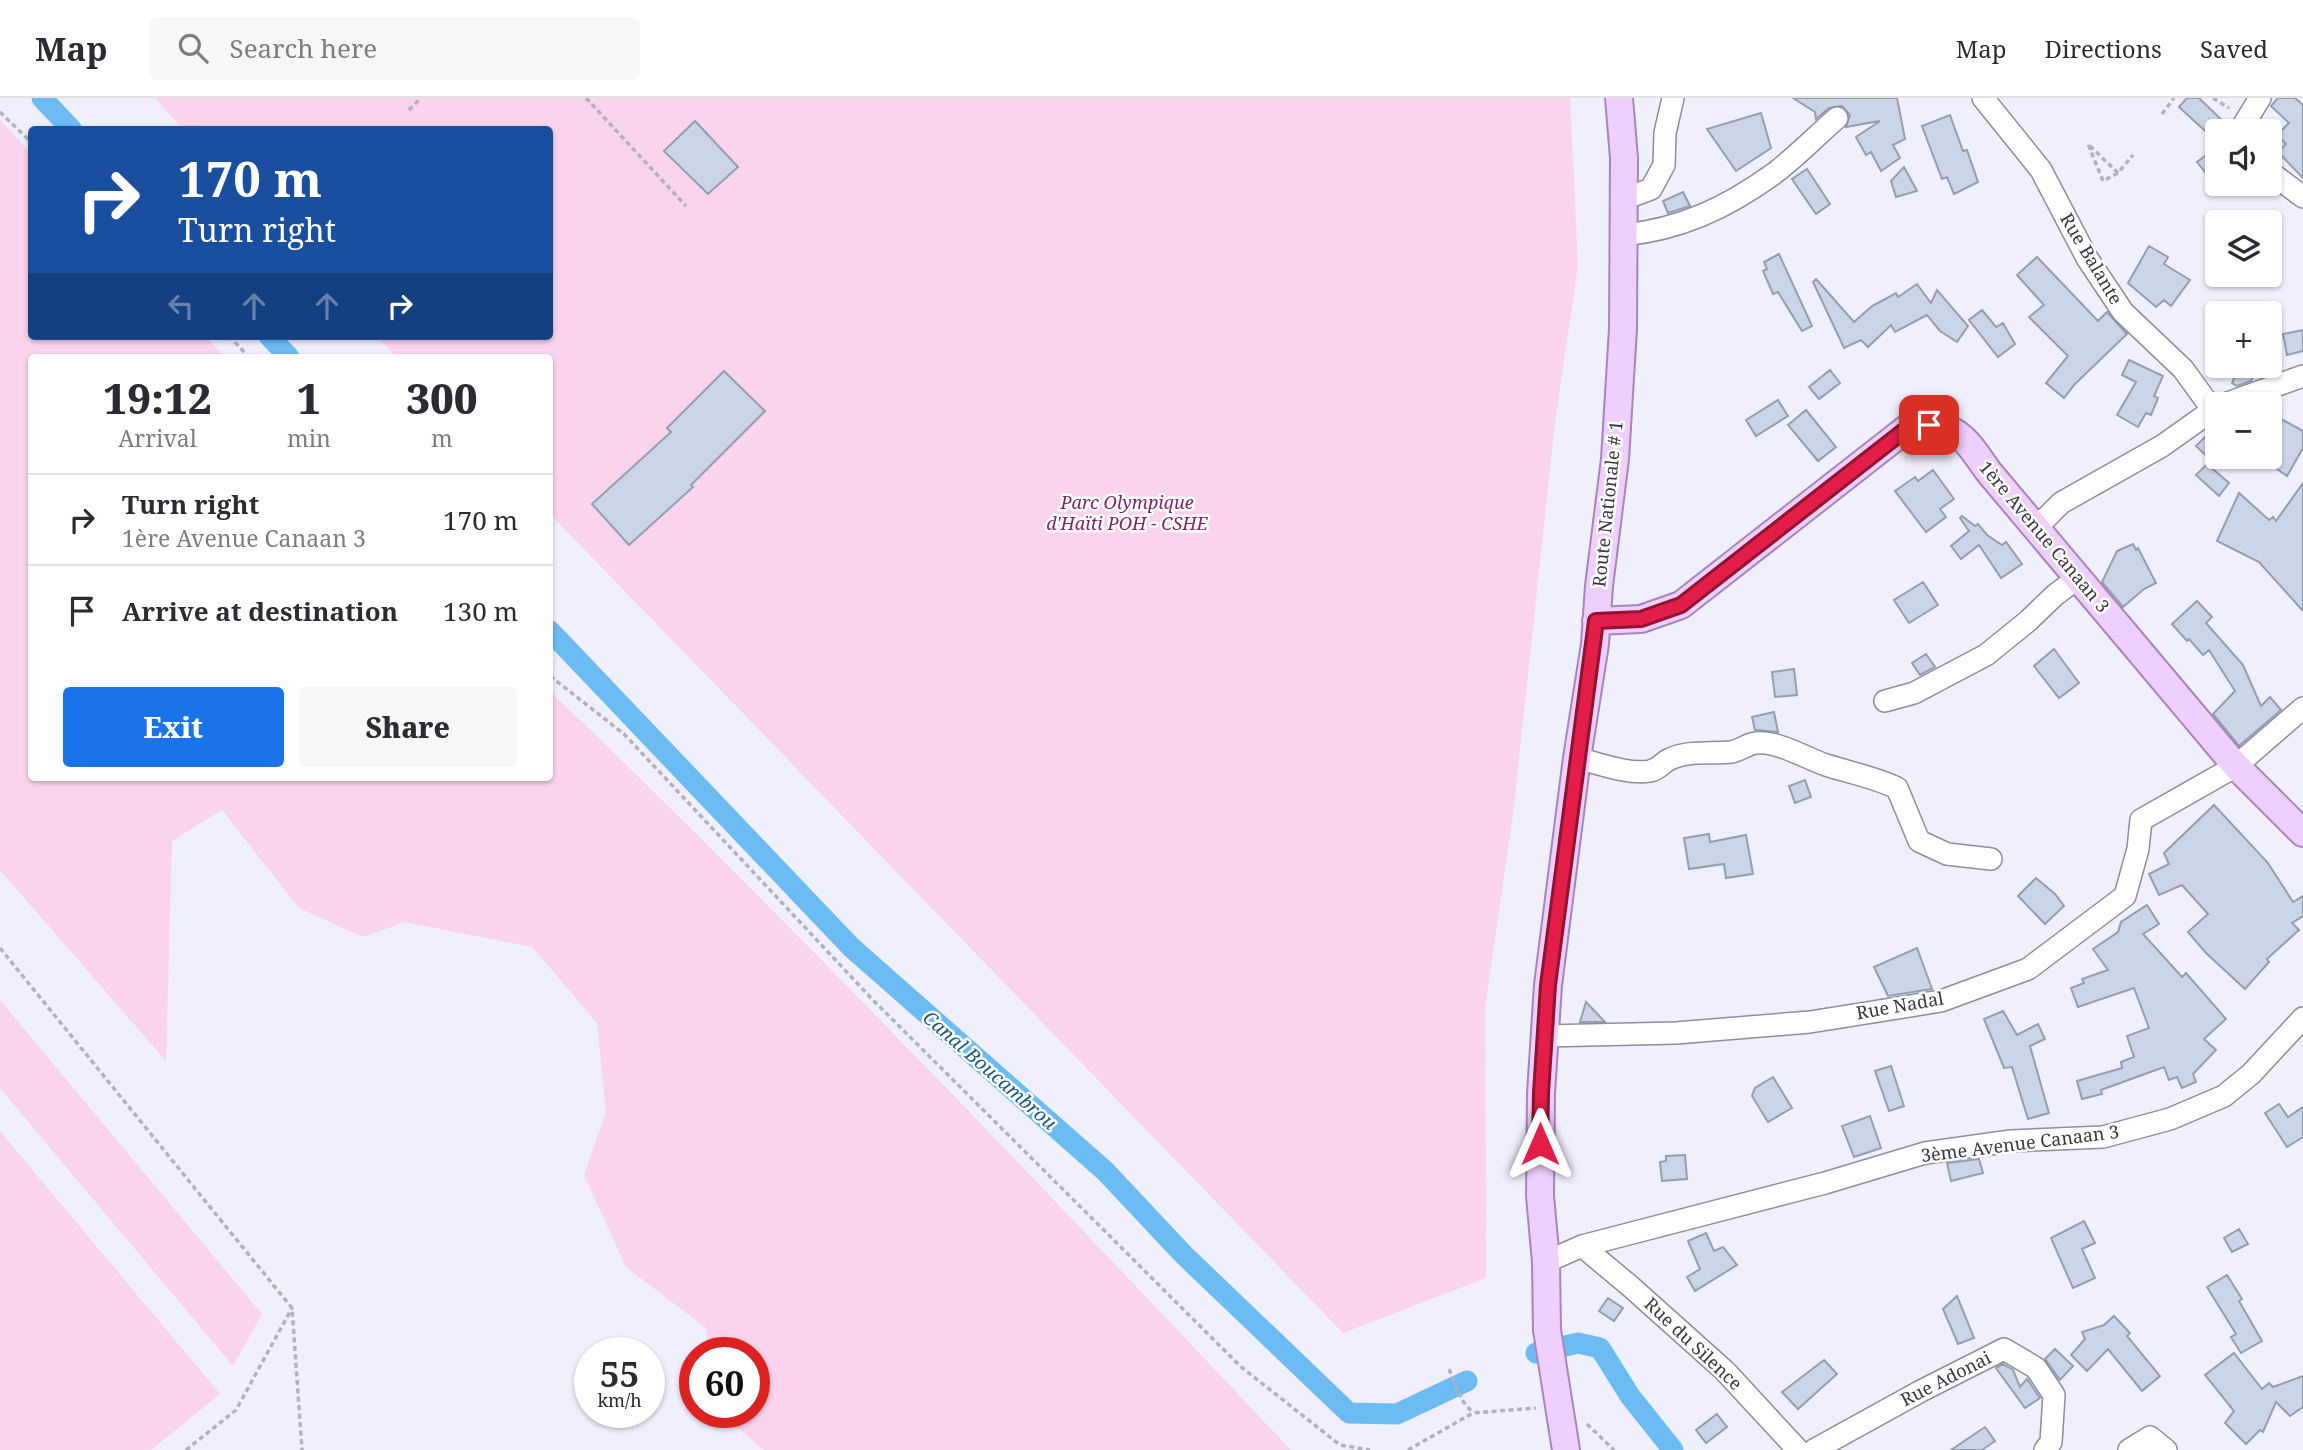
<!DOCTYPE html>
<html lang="en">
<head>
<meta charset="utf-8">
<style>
	body { margin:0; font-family:"Noto Serif",serif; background:#f7f7f7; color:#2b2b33; height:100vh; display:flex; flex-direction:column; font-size:26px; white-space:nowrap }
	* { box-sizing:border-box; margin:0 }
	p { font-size:23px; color:#7c7c81 }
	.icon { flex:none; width:38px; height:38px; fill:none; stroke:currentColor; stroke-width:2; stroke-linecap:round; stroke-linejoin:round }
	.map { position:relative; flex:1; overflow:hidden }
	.sheet { position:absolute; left:28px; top:256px; width:525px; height:427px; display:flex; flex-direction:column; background:#fff; border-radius:7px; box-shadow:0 2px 5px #0004 }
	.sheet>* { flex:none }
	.hud { position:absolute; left:28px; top:28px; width:525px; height:214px; border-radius:7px; box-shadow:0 2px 5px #0004; background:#1a4fa0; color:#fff; overflow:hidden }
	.fabs { position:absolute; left:2205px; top:21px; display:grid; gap:14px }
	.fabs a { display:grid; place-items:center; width:77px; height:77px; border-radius:7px; background:#fff; box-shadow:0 2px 5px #0004; font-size:35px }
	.speed { position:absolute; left:574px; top:1239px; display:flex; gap:14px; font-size:35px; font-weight:700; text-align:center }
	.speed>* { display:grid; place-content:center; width:91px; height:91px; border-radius:50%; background:#fff; box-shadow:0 2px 5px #0004; line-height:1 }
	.speed small { font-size:18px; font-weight:400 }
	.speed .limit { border:10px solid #d22; background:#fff; color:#111 }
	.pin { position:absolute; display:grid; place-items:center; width:60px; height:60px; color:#fff; margin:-30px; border-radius:14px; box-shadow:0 4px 10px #0006 }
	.me { position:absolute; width:77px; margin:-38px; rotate:0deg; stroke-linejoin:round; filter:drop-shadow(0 0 5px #0008) }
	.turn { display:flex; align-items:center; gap:24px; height:147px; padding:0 35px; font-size:32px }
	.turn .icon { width:91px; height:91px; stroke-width:2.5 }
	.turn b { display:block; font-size:49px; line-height:60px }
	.lanes { display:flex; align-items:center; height:66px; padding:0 35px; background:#0003; justify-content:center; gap:35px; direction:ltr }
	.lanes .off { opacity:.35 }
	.eta { display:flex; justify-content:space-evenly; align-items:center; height:119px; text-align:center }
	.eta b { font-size:42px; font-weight:800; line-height:49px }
	.primary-button { display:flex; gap:14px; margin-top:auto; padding:14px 35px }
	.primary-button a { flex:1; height:80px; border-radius:7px; background:#1a73e8; color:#fff; font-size:28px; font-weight:800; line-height:80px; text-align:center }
	.primary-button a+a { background:#f7f7f7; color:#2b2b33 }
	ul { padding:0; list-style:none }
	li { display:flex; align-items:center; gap:21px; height:91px; padding:0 35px; border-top:2px solid #e1e1e2 }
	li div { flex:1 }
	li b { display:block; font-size:26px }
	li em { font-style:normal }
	header { display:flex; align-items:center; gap:42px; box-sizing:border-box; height:98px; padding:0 35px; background:#fff; border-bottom:2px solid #e1e1e2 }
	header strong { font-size:33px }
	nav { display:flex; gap:38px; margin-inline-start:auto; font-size:24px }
	.search { width:490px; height:63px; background:#f7f7f7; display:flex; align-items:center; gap:18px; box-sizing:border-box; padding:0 24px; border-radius:7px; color:#7c7c81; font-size:26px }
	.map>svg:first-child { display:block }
</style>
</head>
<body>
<header>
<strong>Map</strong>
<div class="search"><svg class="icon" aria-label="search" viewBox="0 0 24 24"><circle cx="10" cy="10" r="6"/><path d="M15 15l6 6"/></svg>Search here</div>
<nav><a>Map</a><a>Directions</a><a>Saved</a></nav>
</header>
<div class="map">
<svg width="2303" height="1352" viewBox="0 0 2303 1352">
	<rect width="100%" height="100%" fill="#f0effc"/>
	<path fill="#fad3ed" d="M155,0h1415l8,168 -23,156 -42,393 -28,192 1,271 -143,55 -793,-819v-157h-153l-21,-21h174v-206l-368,-1z
		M0,22l31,33 1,183h173l20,21h-193v420h518v-86c255,245 498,502 741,759h-527l-45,-38h35v-59h-45l-3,-25 -80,-61 -42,-92 22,-63 -9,-89 -65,-76 -127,-25 -42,15 -64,-29 -77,-98 -50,31 -6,220 -166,-191z
		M0,902l262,314 -29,52 -233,-278z
		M0,1033l220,263 -69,56h-151z"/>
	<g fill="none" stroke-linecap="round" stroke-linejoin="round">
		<path stroke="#6dbbf3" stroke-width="21" d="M42,0l30,32
			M269,238l20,21
			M550,533l301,316 254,224 79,84 165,158 48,1 70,-33
			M1536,1255l42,-10 22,5 30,48 43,54"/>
	</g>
	<path fill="#ccd5e8" stroke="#959eb0" stroke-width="2" d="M1793,0h104l8,41 -12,6 7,13 -19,13 -10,-19 -5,3 -10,-18 24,-16 -34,6 4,-12 -8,-9 -13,2 -13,11 -1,-7z
		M2187,0h12l34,33h-16v11l-38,-35z
		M2278,0h17l8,7v73l-25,-26 8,-8 -9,-9 12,-12 -18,-17z
		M1761,15l10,35 -35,23 -29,-42z
		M1950,17l13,36 4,-1 11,32 -24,12 -7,-17 -5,2 -20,-53z
		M695,23l43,46 -30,27 -44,-43z
		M2217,49v40l-20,-25z
		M1904,69l13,24 -21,6 -5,-16z
		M1807,71l23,35 -14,10 -24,-35z
		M1683,94l7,14 -22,7 -5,-12z
		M2149,148l19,11 -4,7 26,16 -19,26 -7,-6 -8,7 -28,-24z
		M1779,156l33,72 -10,5 -24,-39 -5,2 -10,-23 4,-2 -3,-7z
		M2037,159l61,64 9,-9 20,22 -52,50 -11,14 -18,-15 22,-27 -39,-39 15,-12 -27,-30z
		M1816,181l38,43 18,-16 24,-13 2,4 19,-13 14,19 6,-13 31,36 -11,16 -17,-11 -13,-16 -32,17 -4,-7 -23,22 -7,-7 -17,8 -31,-66z
		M1982,212l14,17 7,-4 12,21 -17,13 -29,-37z
		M2303,232v21l-16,4 -4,-21z
		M2129,262l34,16 -9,20 4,2 -7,17 -5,-2 -8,14 -21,-12 19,-33 -14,-7z
		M2239,270l15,8 -3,5 -14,5 -5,-3z
		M1830,272l10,13 -21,16 -10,-12z
		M724,273l41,40 -74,74 2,2 -64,58 -37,-41 79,-72 -4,-4z
		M1778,302l10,16 -32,20 -10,-16z
		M1806,312l30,37 -18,14 -30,-36z
		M2270,315l33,18v17l-16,28 -17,-12z
		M2217,327v41l-21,-20z
		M2207,366l22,19 -10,13 -23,-21z
		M1933,372l21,29 -14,10 6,8 -20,15 -31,-41 20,-14 3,4z
		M2303,385v128l-44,-49 -42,-21 22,-48 30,27 4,-3 3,4z
		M1962,418l13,10 3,-2 9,11 15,10 4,-3 16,22 -21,14 -22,-33 -18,14 -10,-13 18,-15 -9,-13z
		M2133,446l3,6 2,-2 18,35 -12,6 -21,18 -21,-25 15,-31z
		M1923,484l15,23 -29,18 -15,-23z
		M2197,503l15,16 -6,6 37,42 18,41 9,-9 11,13 -42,36 -26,-32 22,-23 -26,-41 -6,5 -14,-16 -2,2 -15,-17z
		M2054,551l25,34 -20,15 -25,-32z
		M1926,556l9,13 -15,8 -8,-12z
		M1794,571l3,26 -22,2 -3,-25z
		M1774,614l4,20 -23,-2 -3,-13z
		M1805,682l6,17 -16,6 -6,-17z
		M2214,707l54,58 25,39 10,-6v20l-11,7 7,7 -32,29 2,3 -24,27 -39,-36 -18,-21 20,-18 -26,-29 -23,10 -10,-21 20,-10 -5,-11z
		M1709,736l1,8 36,-7 7,39 -27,4 -2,-14 -35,5 -5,-31z
		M2036,780l19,16 9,12 -19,18 -27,-28z
		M2147,807l12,19 -16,10 39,43 4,-4 40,46 -22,20 12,11 -23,24 3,8 -14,6 -5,-11 -8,3 -5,-13 -63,23 1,4 -20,5 -5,-18 45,-13 -1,-6 13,-5 -7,-21 22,-8 -15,-40 -56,19 -7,-19 13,-5 -2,-4 26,-9 -15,-21 25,-17 3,-10z
		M1917,850l15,41 -44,7 -14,-29z
		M1586,904l19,20h-25z
		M2003,913l14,24 21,-11 7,15 -15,7 19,67 -21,6 -16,-52 -8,1 -20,-49z
		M1891,968l13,40 -15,5 -14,-40z
		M1773,979l19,31 -24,14 -16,-26 3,-8z
		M2279,1006l9,13 15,-10v30l-16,10 -22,-34z
		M1870,1018l11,32 -27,9 -12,-31z
		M1685,1057l2,24 -25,2 -2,-19 6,-1v-5z
		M1979,1061l4,14 -32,8 -4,-18z
		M2084,1123l11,22 -13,6 13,29 -22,10 -22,-50z
		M2239,1131l9,15 -16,8 -8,-14z
		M1706,1135l8,18 9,-4 14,18 -42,26 -8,-14 13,-8 -12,-28z
		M2227,1177l15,24 -3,2 23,40 -21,12 -10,-16 5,-3 -29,-47z
		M1957,1198l17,42 -16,6 -15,-35z
		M1608,1200l15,10 -9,13 -15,-10z
		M2114,1218l16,17 -3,3 33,40 -18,15 -34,-42 -21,22 -16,-16 14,-16 -3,-7 22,-7z
		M2055,1251l18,17 -13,14 -15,-21z
		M2234,1255l28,36 7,-6 4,4 30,-11v31l-13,9 -14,-14 -13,30 -3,-2 -14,14 -21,-21 9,-12 -29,-36z
		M1824,1262l13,14 -39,35 -16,-17z
		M2003,1266l10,6 7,17 7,-8 13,19 -15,10 -29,-40z
		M1717,1316l10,13 -21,16 -10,-13z
		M1985,1329l10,14 -13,9h-31z"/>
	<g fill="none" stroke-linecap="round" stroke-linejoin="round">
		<g stroke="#8e8ca0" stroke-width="24">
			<path id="minor" d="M1983,0l58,72 46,88 36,54 60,57 29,40
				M2247,33l-3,-7 16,-26
				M2270,74l33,25
				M1624,101l27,-10 13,-24 1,-32 8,-35
				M1624,137c57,-6 102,-27 148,-60 23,-17 44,-39 65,-57
				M2225,306l78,-28
				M2036,430l25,-25 101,-57 55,-39
				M1885,603l29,-8 72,-38 42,-34 27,-26 23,-17
				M1577,660c20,5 52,17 73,13 9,-2 11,-7 18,-11 18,-10 43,-6 63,-8 8,-1 16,-8 25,-9 20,-3 52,16 70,22 25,8 48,12 71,23l22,53 28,13 44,5
				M1545,938l131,-3 134,-11 131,-21 87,-32 97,-73 13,-47 3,-29 95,-54 67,-58
				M1582,1148l48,40 95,85 73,79
				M1546,1164l36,-16 243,-63 100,-30 86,-12 92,-4 67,-18 54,-23 27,-22 52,-56
				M1814,1352l107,-59 83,-42 32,19 18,27 -3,47 -6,8
				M2129,1352l21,-13 16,13"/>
		</g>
		<g stroke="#a786ba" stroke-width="30">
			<path id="major" d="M1596,523l45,-2 40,-14 229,-179c45,-4 54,10 78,45l248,295 67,67
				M1566,1352l-19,-120 -1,-68 -6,-66 1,-103 7,-108 29,-227 18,-114 4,-58 16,-127 8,-130 1,-171 -5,-60"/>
		</g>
		<path stroke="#b2b1bc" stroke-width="3.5" stroke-dasharray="5 3.5" stroke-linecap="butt" d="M586,0l100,108
			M2213,0l16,10
			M409,12l12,-12
			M0,14l32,31
			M2162,16l12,-16
			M2118,75l-30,-29 15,37 15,-8 15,-18
			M229,238l20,21
			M550,578l74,58 248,265 368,367 100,79 30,5
			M0,850l292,360 10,142
			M1449,1271l13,31 11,13
			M1587,1326l27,26
			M186,1352l50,-40 56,-102
			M1408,1352l65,-37 63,-5"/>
		<use href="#minor" stroke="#fff" stroke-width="21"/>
		<use href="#major" stroke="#eecffd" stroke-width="26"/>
	</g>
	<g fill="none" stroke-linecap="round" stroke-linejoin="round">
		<g stroke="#92132f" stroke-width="18">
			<path id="route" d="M1540,1046l1,-51 7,-108 48,-364 45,-2 40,-14 229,-179 19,-1"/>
		</g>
		<use href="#route" stroke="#e11d48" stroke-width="12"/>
	</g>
	<g text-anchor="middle" stroke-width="5" stroke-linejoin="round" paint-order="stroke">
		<g font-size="18" fill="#393941" stroke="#fff">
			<text transform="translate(2091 161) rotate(59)" y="6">Rue Balante</text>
			<text transform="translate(1608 406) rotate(-84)" y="6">Route Nationale # 1</text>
			<text transform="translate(2044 439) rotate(50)" y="6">1ère Avenue Canaan 3</text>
			<text transform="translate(1900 908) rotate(-10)" y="6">Rue Nadal</text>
			<text transform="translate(2020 1046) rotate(-7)" y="6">3ème Avenue Canaan 3</text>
			<text transform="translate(1693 1246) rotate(43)" y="6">Rue du Silence</text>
			<text transform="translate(1946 1281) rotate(-27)" y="6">Rue Adonai</text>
		</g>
		<g font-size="18" font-style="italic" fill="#7c2669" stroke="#fff">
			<text x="1127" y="411">Parc Olympique<tspan x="1127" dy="21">d'Haïti POH - CSHE</tspan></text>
		</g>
		<g font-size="19" font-style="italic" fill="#215a80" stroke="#fff">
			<text transform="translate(990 972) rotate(41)" y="7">Canal Boucambrou</text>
		</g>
	</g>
</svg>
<div class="fabs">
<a><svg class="icon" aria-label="sound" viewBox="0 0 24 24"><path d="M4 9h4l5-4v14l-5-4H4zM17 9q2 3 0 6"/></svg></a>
<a><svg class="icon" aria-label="layers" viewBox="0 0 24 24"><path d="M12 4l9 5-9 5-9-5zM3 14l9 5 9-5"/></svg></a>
<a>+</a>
<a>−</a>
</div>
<div class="speed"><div>55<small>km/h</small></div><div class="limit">60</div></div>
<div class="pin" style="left:1929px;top:327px;background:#d93025"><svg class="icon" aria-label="arrive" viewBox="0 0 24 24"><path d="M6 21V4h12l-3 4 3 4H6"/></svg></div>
<svg class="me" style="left:1540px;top:1046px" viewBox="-20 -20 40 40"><path d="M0-17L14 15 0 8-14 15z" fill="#e11d48" stroke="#fff" stroke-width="4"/></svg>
<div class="hud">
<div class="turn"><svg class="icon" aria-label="right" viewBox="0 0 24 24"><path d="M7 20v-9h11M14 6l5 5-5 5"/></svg><div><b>170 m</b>Turn right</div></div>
<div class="lanes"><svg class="icon off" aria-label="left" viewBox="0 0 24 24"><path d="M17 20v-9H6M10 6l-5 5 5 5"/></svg><svg class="icon off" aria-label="ahead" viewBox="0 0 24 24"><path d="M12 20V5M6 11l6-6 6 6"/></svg><svg class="icon off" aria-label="ahead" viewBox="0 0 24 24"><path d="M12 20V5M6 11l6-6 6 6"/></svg><svg class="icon" aria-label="right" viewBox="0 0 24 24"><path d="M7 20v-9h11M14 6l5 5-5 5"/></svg></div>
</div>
<section class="sheet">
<div class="eta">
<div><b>19:12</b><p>Arrival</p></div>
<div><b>1</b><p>min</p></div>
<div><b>300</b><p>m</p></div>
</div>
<ul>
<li><svg class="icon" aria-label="right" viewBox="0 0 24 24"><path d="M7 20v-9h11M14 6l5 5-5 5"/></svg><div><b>Turn right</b><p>1ère Avenue Canaan 3</p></div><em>170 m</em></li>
<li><svg class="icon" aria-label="arrive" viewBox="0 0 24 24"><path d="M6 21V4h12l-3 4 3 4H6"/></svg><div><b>Arrive at destination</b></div><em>130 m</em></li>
</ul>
<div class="primary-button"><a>Exit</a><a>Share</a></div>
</section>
</div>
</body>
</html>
